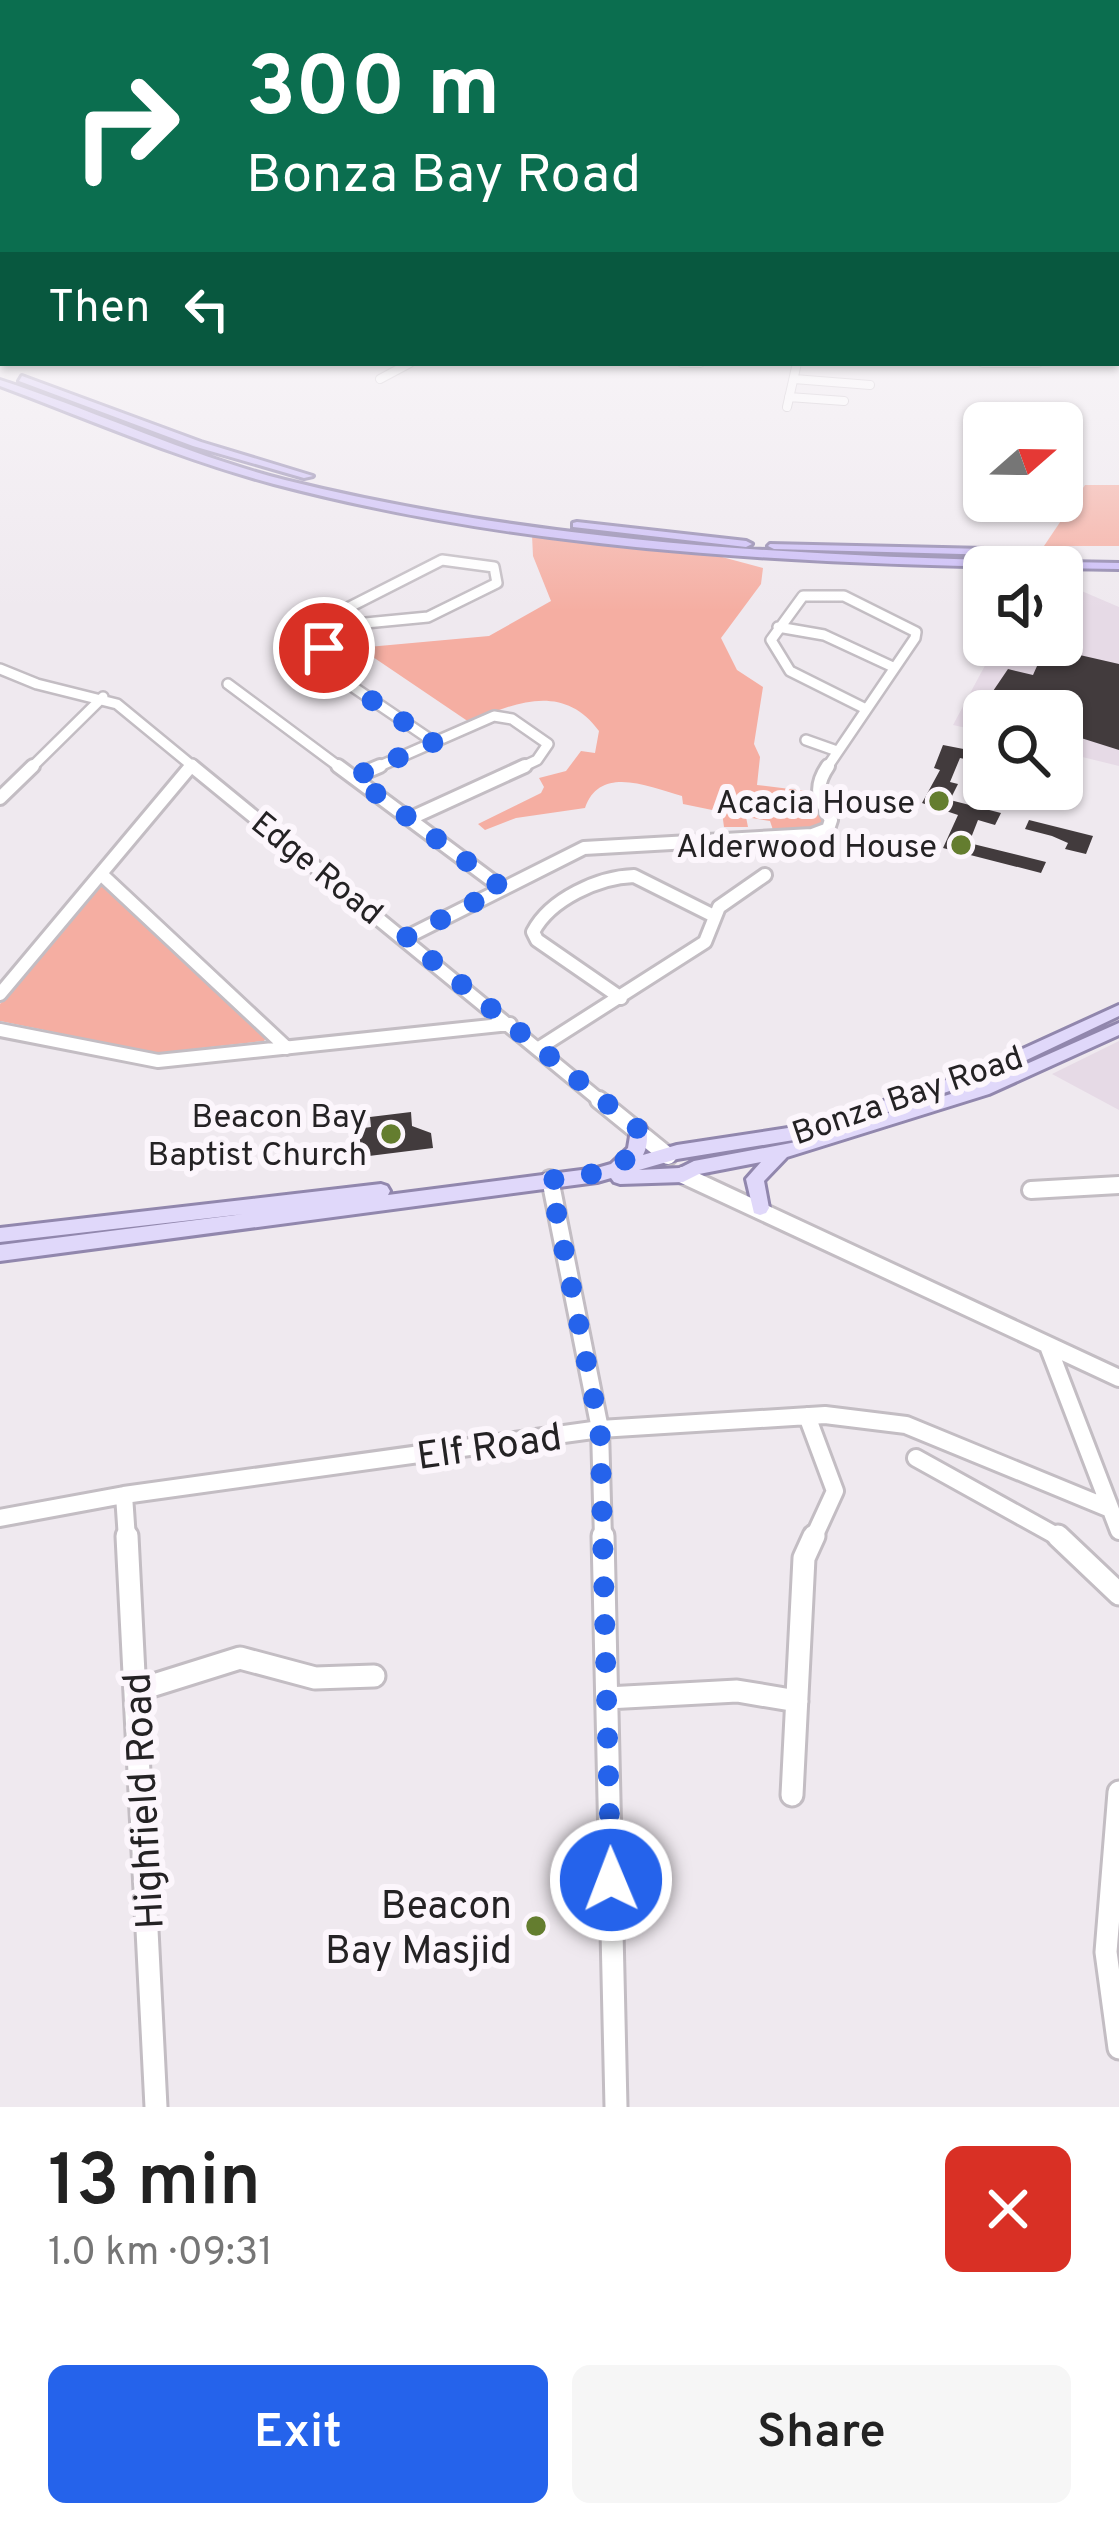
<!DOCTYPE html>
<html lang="en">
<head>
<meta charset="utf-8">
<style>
	body { margin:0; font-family:Overpass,sans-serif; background:#f6f6f6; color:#222; height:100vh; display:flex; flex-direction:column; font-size:45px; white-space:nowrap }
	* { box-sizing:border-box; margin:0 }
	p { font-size:39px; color:#767676 }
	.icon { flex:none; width:66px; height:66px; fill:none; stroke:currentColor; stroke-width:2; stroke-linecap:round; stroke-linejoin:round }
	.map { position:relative; height:2107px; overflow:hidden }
	.sheet { display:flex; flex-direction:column; background:#fff; flex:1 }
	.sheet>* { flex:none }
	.top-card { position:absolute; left:0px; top:0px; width:1119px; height:366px; box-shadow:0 3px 9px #0004; background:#0b6e4f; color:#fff; overflow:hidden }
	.needle { width:78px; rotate:70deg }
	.buttons { position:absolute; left:963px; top:402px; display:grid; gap:24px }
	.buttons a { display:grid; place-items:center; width:120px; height:120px; border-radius:18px; background:#fff; box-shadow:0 3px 9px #0004; font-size:60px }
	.pin { position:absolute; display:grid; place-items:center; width:102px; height:102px; color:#fff; margin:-51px; border:6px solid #fff; border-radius:50%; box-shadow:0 3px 12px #0007 }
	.me { position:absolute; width:132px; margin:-66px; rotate:359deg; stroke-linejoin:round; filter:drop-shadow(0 0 9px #0008) }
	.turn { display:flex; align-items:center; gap:42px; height:252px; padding:0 48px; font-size:54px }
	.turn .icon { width:156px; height:156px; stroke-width:2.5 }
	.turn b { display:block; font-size:84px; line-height:102px }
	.then { display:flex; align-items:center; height:114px; padding:0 48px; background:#0003; gap:24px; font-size:45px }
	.round { display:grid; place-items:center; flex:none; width:126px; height:126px; border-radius:18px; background:#f6f6f6 }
	.headline { display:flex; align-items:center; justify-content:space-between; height:204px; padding:0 48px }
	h1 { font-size:72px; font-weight:600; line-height:90px }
	.button { display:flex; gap:24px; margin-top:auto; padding:24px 48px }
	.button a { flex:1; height:138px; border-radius:18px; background:#2563eb; color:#fff; font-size:48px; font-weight:600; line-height:138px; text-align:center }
	.button a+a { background:#f6f6f6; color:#222 }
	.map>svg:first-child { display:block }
</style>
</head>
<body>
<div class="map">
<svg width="1119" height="2107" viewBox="0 0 1119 2107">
	<rect width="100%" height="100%" fill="#efe9ef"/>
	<path fill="#e6dae6" d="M1077,589l42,18v159l-57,-14v-41h-78v21l-31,-7 43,-80h66v-52z
		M1119,1041v69l-67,-36z"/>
	<path fill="#f5aea2" d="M1085,485h34v61h-75z
		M532,535l190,22 41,11 -2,16 -40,54 16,32 26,17 -9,57 6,13 -3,28 57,7 12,26c-13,15 -35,11 -53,12l-3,-9 -24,-4 2,10h-24l-2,-15 -39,-8 -1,-8c-32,-9 -82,-32 -97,12l-69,10 -31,12 -7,-6 63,-31 3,-6 -5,-9 27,-7 15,-20 14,2 4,-22c-36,-49 -85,-28 -130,-9l-99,-67 -2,-8 121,-11 62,-35 -18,-45z
		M106,886l160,152 -2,3 -108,12 -156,-32v-17l97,-116z"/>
	<path fill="#423b3d" d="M1071,653l48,11v86l-57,-18v-21h-38l3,-5 -38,-9 19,-28 25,6 8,-18 25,5z
		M943,745l41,8v10l-24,-5 -10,24 8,2 -8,16 51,13 -6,12 -17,-5 -9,23 77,19 -5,11 -98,-25 15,-33 -36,-12 18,-33 -6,-2z
		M1029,820l64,16 -7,18 -21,-5 3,-6 -16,-7 -27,-7z
		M411,1112l1,14 19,7 2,15 -80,10 -3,-28 21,-3 -1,-10z"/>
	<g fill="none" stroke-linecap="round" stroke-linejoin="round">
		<g stroke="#c3bdc3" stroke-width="10">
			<path id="minor-far4" d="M682,363h18
				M983,363h55
				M380,379l30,-16
				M794,379l76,6
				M789,397l55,4
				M787,407l10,-44"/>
		</g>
		<g stroke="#c3bdc3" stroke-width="14">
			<path id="minor-far3" d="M442,560l52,7 3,16 -69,34 -104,10 2,-8z
				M324,627v26l7,19 103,70
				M778,627l46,8 69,32
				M0,669l37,15 80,20 79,65
				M228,684l114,85
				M806,740l31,11
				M30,769l73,-72
				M188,769l4,-5
				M373,769l121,-53 18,3 36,25 -11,16 -19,9
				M826,769l89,-131 1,-6 -72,-36h-41l-32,44 19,31 76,38"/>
		</g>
		<g stroke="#c3bdc3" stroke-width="18">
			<path id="minor-far2" d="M192,766l411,337
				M338,766l164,122
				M354,777l26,-11
				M0,798l33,-32
				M409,819l116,-53
				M101,874l186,174
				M405,938l179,-90 228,-13 16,-6 3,-9c-12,-22 -18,-32 -3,-54
				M0,994l191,-228
				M621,998l-84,-58 -4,-8c17,-33 66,-55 101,-56l80,40
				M0,1030l158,31 352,-37
				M539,1048l166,-106 14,-35 46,-32"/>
		</g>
		<g stroke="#c3bdc3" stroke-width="22">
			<path id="minor-far1" d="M599,1100l69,56
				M683,1175l436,203
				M550,1179l50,250 3,110
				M1031,1190l88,-5
				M1048,1346l71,185
				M807,1416l28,75 -22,48
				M916,1458l146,81
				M124,1495l3,44
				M0,1518l124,-23 476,-66 225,-14 81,10 202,83"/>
		</g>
		<g stroke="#c3bdc3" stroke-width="27">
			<path id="minor" d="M127,1536l29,571
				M603,1536l13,571
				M1058,1536l61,58
				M138,1690l102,-32 75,20 59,-2
				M607,1698l130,-7 60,10
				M1119,1792l-13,160 13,96
				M792,1795l12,-237 10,-22"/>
		</g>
		<g stroke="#9187ad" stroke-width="6">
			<path id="major" d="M1119,1005v11l-128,61 -154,52 140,-43 142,-63v12l-130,59 -202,63 -23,24 5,27 -3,5 -6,2 -6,-2 -8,-34 15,-17 -62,12 -16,8 -63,2 -6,-2 -3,-4 -14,4 -597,79v-16l244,-31 -244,28v-14l381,-44 6,2 3,5 -2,4 209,-27 14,-4 17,-16 4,-24h12c5,9 3,24 -1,31l34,-10 137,-21 165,-55zM812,1137l-21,6 -97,18 -14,7 -41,2 38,-11z"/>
		</g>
		<g stroke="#9187ad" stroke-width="6">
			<path id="highway" d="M3,324v8l-3,1v-8z
				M22,376l179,66 112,34 -9,2 -111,-32 -174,-65z
				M0,380c96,31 187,75 285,100 274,68 553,78 834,83v6c-281,-4 -569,-12 -845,-85 -94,-25 -183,-64 -274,-98z
				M577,522l169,19 6,3 -6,3 -173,-20v-4z
				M770,544l264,6 6,3 -6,3 -260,-7 -6,-3z"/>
		</g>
		<use href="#minor-far4" stroke="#fff" stroke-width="8"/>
		<use href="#minor-far3" stroke="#fff" stroke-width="9"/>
		<use href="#minor-far2" stroke="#fff" stroke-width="12"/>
		<use href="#minor-far1" stroke="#fff" stroke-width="16"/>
		<use href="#minor" stroke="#fff" stroke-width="21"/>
		<use href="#major" fill="#e0d8fa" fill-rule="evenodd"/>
		<use href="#highway" fill="#ccbef7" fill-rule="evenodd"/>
	</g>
	<linearGradient id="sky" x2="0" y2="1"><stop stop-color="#8ebaf0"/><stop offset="0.52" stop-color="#f8f5f8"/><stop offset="1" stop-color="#f8f5f8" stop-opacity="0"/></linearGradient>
	<rect width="1119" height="611" fill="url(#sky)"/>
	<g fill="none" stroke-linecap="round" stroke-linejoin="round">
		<path stroke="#2563eb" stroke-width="21" stroke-dasharray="0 37.8" d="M324,648l7,25 103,69 -80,35 148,111 -97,50 233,191 -1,21 -25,21 -62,9 50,250 11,450"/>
	</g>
	<g fill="#647d2f" stroke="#fcf6fc" stroke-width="4.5">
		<circle cx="939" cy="801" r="12"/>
		<circle cx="961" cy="845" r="12"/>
		<circle cx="391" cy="1134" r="12"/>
		<circle cx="536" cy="1926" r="12"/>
	</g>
	<g text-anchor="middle" stroke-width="12" stroke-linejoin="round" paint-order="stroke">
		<g font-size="33" fill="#242224" stroke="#fcf6fc" text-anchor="end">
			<text x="915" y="813">Acacia House</text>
			<text x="937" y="857">Alderwood House</text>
			<text x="367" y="1127">Beacon Bay<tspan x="367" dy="38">Baptist Church</tspan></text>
		</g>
		<g font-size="33" fill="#242224" stroke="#fcf6fc">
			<text transform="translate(318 867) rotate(39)" y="12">Edge Road</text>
			<text transform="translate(907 1094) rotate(-19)" y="12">Bonza Bay Road</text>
		</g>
		<g font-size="39" fill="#242224" stroke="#fcf6fc">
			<text transform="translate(489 1445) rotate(-8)" y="14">Elf Road</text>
			<text transform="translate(142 1801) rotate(-93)" y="14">Highfield Road</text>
		</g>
		<g font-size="39" fill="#242224" stroke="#fcf6fc" text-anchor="end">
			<text x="512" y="1918">Beacon<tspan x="512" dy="45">Bay Masjid</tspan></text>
		</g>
	</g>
</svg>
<div class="buttons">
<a><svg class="needle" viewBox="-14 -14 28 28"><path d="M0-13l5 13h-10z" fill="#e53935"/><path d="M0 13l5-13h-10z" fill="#767676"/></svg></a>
<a><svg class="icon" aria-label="sound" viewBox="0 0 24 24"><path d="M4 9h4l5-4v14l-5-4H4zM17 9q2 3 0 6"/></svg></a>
<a><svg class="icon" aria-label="search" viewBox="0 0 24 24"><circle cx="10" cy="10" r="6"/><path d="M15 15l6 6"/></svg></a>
</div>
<div class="pin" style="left:324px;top:648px;background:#d93025"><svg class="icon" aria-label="arrive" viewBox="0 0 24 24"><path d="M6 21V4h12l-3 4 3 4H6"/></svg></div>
<svg class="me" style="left:611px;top:1880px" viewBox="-20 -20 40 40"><circle r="17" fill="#2563eb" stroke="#fff" stroke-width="3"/><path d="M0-11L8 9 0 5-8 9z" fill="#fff"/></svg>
<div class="top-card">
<div class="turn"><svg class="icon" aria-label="right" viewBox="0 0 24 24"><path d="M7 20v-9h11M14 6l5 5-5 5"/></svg><div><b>300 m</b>Bonza Bay Road</div></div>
<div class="then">Then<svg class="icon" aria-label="left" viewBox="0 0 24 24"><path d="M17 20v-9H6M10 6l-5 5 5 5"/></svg></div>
</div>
</div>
<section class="sheet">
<div class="headline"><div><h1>13 min</h1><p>1.0 km · 09:31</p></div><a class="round" style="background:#d93025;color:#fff"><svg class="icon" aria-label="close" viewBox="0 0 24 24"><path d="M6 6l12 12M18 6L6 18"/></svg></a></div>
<div class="button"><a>Exit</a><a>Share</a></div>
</section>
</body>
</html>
